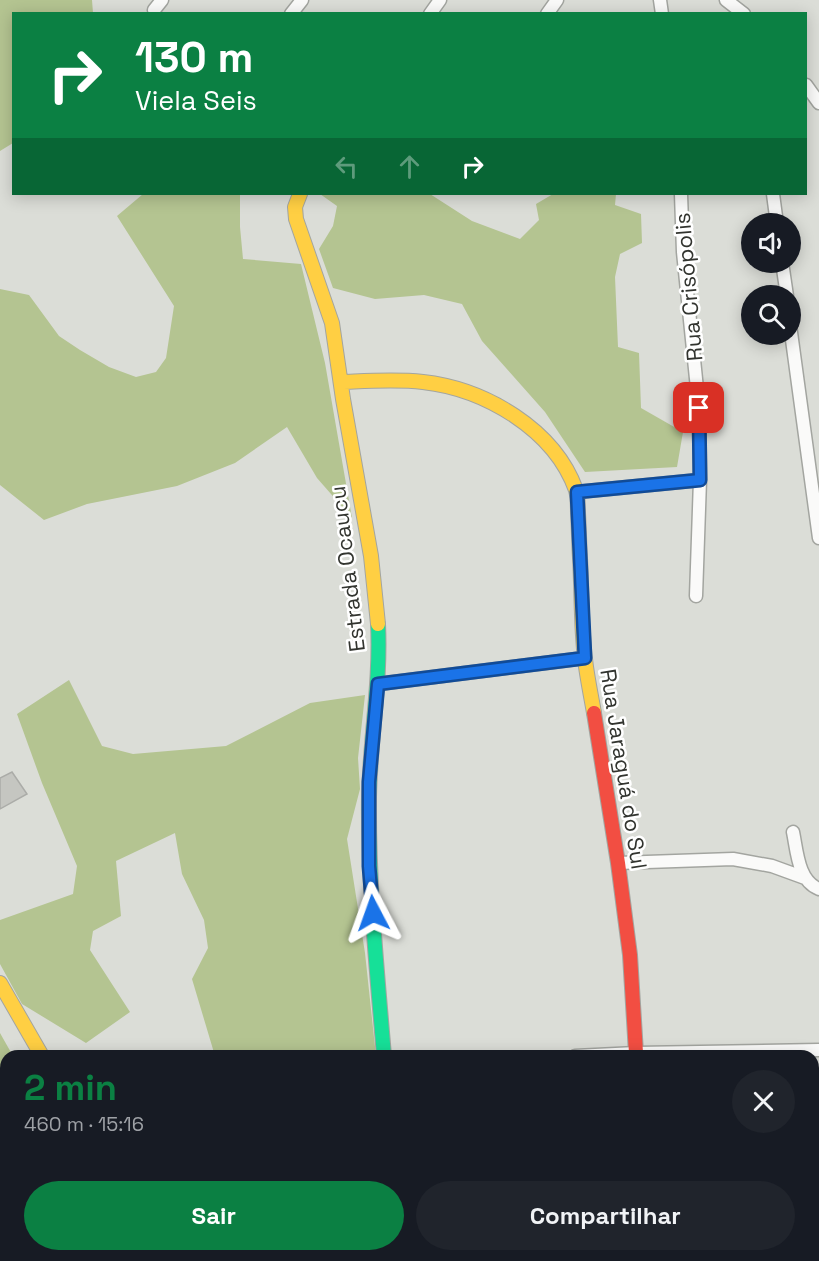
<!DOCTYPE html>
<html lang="pt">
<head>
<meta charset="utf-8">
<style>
	body { margin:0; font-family:"Space Grotesk",sans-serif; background:#20242c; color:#f1f3f6; height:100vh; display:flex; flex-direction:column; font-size:22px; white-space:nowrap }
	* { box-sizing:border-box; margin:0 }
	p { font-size:20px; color:#9ea1a6 }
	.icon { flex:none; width:33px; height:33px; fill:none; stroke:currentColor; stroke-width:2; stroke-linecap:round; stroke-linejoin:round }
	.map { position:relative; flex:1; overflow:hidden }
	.drawer { position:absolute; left:0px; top:1050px; width:819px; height:212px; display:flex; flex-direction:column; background:#171b24; border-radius:18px 18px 0 0; box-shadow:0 3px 15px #0003 }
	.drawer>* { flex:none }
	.top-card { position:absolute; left:12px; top:12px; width:795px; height:183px; border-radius:0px; box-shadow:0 3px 15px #0003; background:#0b8043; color:#fff; overflow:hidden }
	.controls { position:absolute; left:741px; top:213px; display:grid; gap:12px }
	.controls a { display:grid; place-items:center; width:60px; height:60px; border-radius:50%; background:#171b24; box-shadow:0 3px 15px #0003; font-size:30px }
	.pin { position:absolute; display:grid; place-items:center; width:51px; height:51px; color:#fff; margin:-26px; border-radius:12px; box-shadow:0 3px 9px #0006 }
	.me { position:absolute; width:66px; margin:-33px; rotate:356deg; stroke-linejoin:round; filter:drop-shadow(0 0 4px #0008) }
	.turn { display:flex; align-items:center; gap:21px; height:126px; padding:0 24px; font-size:27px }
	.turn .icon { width:78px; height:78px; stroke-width:2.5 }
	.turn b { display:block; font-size:42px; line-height:51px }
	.lanes { display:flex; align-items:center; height:57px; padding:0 24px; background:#0003; justify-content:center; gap:30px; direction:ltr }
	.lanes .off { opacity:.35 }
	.round { display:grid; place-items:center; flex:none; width:63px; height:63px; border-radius:32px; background:#20242c }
	.headline { display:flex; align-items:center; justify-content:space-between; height:102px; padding:0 24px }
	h1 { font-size:36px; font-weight:700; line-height:45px; color:#0b8043 }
	.button { display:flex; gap:12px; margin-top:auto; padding:12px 24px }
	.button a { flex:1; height:69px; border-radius:36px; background:#0b8043; color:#fff; font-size:24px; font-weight:700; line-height:69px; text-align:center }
	.button a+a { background:#20242c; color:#f1f3f6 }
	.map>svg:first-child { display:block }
</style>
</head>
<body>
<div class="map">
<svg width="819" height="1261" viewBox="0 0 819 1261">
	<rect width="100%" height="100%" fill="#dbddd7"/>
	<path fill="#b4c491" d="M0,0h92l1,13 -79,1 -1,129 -13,8z
		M143,194h97v33l3,32 58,5 24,99 27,155 -35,-40 -30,-51 -52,36 -58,23 -90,18 -43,16 -44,-35v-196l29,6 30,41 21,14 29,17 27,10 20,-5 10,-14 8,-52 -57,-90z
		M320,194h110l42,27 48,18 19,-19 -3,-16 17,-10h63l-1,11 26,9 1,29 -22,11 -5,23 3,70 21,6 2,55 42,24 -6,35 -92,5 -40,-60 -63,-71 -20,-37 -38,-9 -49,4 -42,-11 -14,-39 14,-23 4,-20z
		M69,680l33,66 31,8 93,-8 84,-43 55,-8 -7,63 2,31 -13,50 18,114 11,103h-161l-23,-77 16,-31 -4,-28 -22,-46 -7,-41 -59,28 5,55 -28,15 -3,19 40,62 -44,31 -64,-39 -22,-40v-44l73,-26 4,-28 -35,-83 -25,-69z
		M0,1033l13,23h-7v53l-6,1z"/>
	<path fill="#c5c6c1" stroke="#abaca8" stroke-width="1.5" d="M12,772l15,22 -27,15v-31z"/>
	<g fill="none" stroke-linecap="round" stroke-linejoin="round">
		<g stroke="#a3a5a0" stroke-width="15">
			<path id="street" d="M660,0l2,14
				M726,0l18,14
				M154,10l8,-10
				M291,14l11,-14
				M430,14l10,-14
				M547,14l10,-14
				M806,85l13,18
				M681,194l2,58 16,156 1,72 -4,116
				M773,194l4,30
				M782,262l5,34
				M790,325l29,213
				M577,492l123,-12
				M378,684l207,-26
				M793,832c4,19 5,49 26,57
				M618,863l115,-4 39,7 33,12
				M575,1056l61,-3 183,-3
				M425,1256l3,5"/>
		</g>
		<g stroke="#a3a5a0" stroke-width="16">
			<path id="fast" d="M378,624c3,58 -8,115 -9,173 -1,87 8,173 15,259"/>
		</g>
		<g stroke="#a3a5a0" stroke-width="16">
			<path id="slow" d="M300,194l-5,13 1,12 36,104 11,76 28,157 7,68
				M341,382c27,-1 55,-3 82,0 62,7 131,47 153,108 2,7 2,16 2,23 1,15 1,30 2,45 2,34 1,68 5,101 2,18 6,36 9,54
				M0,983l42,73
				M157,1256l3,5"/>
		</g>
		<g stroke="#a3a5a0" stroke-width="16">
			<path id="jam" d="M594,713l24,150 12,92 6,98"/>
		</g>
		<use href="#street" stroke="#fafaf9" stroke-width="12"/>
		<use href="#fast" stroke="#16e098" stroke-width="14"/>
		<use href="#slow" stroke="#ffcf43" stroke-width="14"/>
		<use href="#jam" stroke="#f24e42" stroke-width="14"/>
	</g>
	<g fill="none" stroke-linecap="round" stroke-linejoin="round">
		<g stroke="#114b97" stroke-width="15">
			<path id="route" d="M373,913l-4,-47v-84l9,-98 207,-26 -8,-166 123,-12 -1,-72"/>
		</g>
		<use href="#route" stroke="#1a73e8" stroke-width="10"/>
	</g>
	<g text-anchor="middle" stroke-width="5" stroke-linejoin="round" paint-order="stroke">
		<g font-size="22" fill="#32342f" stroke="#fff">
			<text transform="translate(688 287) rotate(-95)" y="8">Rua Crisópolis</text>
			<text transform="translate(347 569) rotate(-97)" y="8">Estrada Ocaucu</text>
			<text transform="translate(624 769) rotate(81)" y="8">Rua Jaraguá do Sul</text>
		</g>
	</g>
</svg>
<div class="controls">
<a><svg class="icon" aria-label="sound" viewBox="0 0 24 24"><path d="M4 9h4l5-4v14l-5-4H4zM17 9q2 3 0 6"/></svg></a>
<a><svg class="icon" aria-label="search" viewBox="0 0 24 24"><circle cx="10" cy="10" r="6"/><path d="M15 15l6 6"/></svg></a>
</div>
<div class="pin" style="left:699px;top:408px;background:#d93025"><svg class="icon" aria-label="arrive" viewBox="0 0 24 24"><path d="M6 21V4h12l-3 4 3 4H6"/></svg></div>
<svg class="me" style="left:373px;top:913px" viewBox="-20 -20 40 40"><path d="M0-17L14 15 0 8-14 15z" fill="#1a73e8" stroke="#fff" stroke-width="4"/></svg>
<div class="top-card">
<div class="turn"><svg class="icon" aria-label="right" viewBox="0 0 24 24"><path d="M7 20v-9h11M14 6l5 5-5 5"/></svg><div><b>130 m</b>Viela Seis</div></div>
<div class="lanes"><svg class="icon off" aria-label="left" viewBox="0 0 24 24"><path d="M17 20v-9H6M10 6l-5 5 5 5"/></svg><svg class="icon off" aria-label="ahead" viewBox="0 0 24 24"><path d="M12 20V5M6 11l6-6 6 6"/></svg><svg class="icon" aria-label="right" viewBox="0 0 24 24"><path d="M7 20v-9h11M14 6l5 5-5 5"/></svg></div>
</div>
<section class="drawer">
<div class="headline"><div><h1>2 min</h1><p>460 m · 15:16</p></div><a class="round"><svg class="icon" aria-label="close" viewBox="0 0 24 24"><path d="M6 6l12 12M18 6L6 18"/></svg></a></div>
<div class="button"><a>Sair</a><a>Compartilhar</a></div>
</section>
</div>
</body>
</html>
